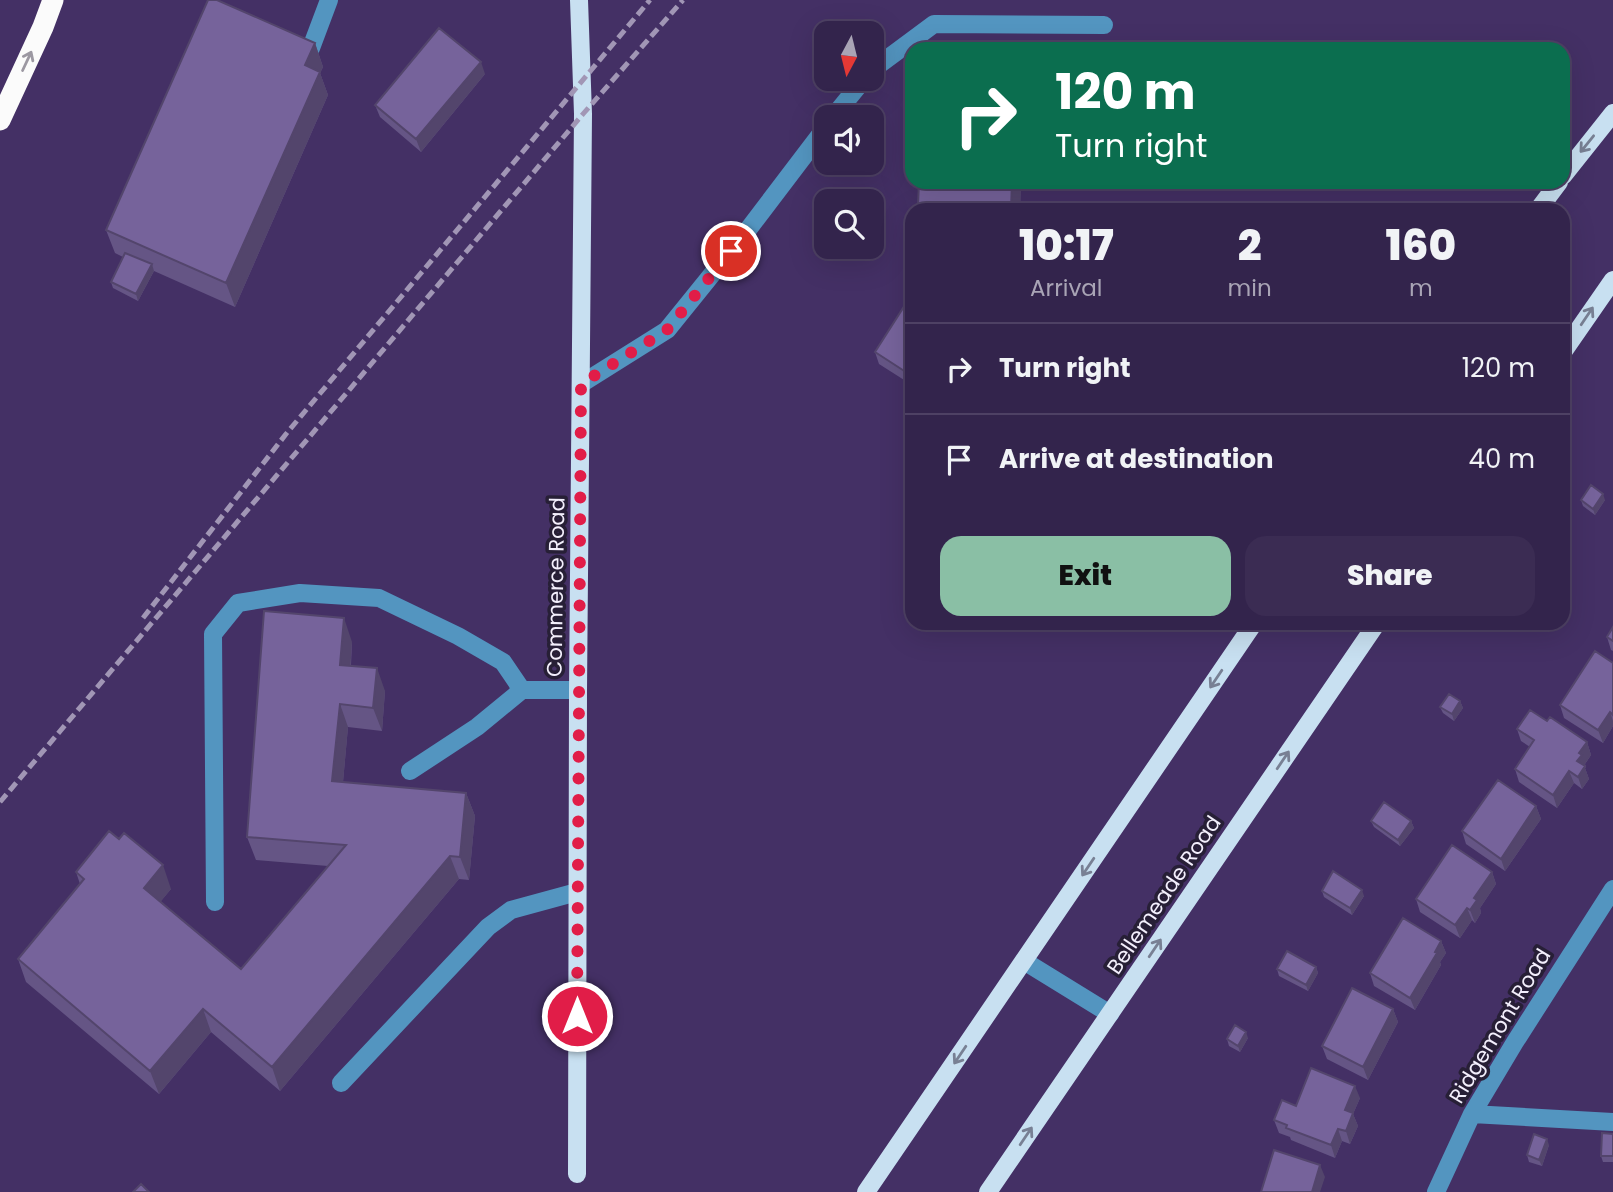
<!DOCTYPE html>
<html lang="en">
<head>
<meta charset="utf-8">
<style>
	body { margin:0; font-family:Poppins,sans-serif; background:#3b2c53; color:#f1f3f6; height:100vh; display:flex; flex-direction:column; font-size:26px; white-space:nowrap }
	* { box-sizing:border-box; margin:0 }
	p { font-size:23px; color:#a9a4b5 }
	.icon { flex:none; width:38px; height:38px; fill:none; stroke:currentColor; stroke-width:2; stroke-linecap:round; stroke-linejoin:round }
	.map { position:relative; flex:1; overflow:hidden }
	.panel { position:absolute; left:905px; top:203px; width:665px; height:427px; display:flex; flex-direction:column; background:#33244c; border-radius:21px; box-shadow:0 7px 28px #0002,0 0 0 2px #4e4164 }
	.panel>* { flex:none }
	.banner { position:absolute; left:905px; top:42px; width:665px; height:147px; border-radius:21px; box-shadow:0 7px 28px #0002,0 0 0 2px #4e4164; background:#0b6e4f; color:#fff; overflow:hidden }
	.needle { width:46px; rotate:187deg }
	.controls { position:absolute; left:814px; top:21px; display:grid; gap:14px }
	.controls a { display:grid; place-items:center; width:70px; height:70px; border-radius:14px; background:#33244c; box-shadow:0 7px 28px #0002,0 0 0 2px #4e4164; font-size:35px }
	.pin { position:absolute; display:grid; place-items:center; width:60px; height:60px; color:#fff; margin:-30px; border:4px solid #fff; border-radius:50%; box-shadow:0 2px 7px #0007 }
	.me { position:absolute; width:77px; margin:-38px; rotate:0deg; stroke-linejoin:round; filter:drop-shadow(0 0 5px #0008) }
	.turn { display:flex; align-items:center; gap:24px; height:147px; padding:0 35px; font-size:32px }
	.turn .icon { width:91px; height:91px; stroke-width:2.5 }
	.turn b { display:block; font-size:49px; line-height:60px }
	.eta { display:flex; justify-content:space-evenly; align-items:center; height:119px; text-align:center }
	.eta b { font-size:42px; font-weight:800; line-height:49px }
	.cta { display:flex; gap:14px; margin-top:auto; padding:14px 35px }
	.cta a { flex:1; height:80px; border-radius:21px; background:#8abfa5; color:#111; font-size:28px; font-weight:800; line-height:80px; text-align:center }
	.cta a+a { background:#3b2c53; color:#f1f3f6 }
	ul { padding:0; list-style:none }
	li { display:flex; align-items:center; gap:21px; height:91px; padding:0 35px; border-top:2px solid #4e4164 }
	li div { flex:1 }
	li b { display:block; font-size:26px }
	li em { font-style:normal }
	.map>svg:first-child { display:block }
</style>
</head>
<body>
<div class="map">
<svg width="1613" height="1192" viewBox="0 0 1613 1192">
	<rect width="100%" height="100%" fill="#443065"/>
	<g fill="none" stroke-linecap="round" stroke-linejoin="round">
		<path stroke="#5395c0" stroke-width="18" d="M311,48l18,-48
			M872,70l62,-46 170,1
			M833,117l31,-38
			M581,384l86,-54 80,-99 79,-104
			M410,771l67,-44 45,-37
			M215,902l-2,-268 25,-31 62,-10 79,5 79,38 45,26 19,28h56
			M1024,961l86,53
			M341,1083l147,-156 23,-17 66,-18
			M1472,1114l141,8
			M1436,1192l36,-78 43,-72 98,-153"/>
		<path stroke="#c8e0f1" stroke-width="18" d="M1563,176l50,-63
			M1538,210l21,-28
			M1563,352l50,-72
			M577,1174l1,-484 5,-576 -4,-114
			M866,1192l388,-569
			M988,1192l389,-569"/>
		<path stroke="#fbfbfb" stroke-width="21" d="M0,120l43,-93 10,-27"/>
		<path stroke="#a196b5" stroke-width="5" stroke-dasharray="10 5" stroke-linecap="butt" d="M143,618l143,-184 364,-434
			M0,802l583,-688 100,-114"/>
	</g>
	<path fill="#655585" d="M315,43l8,24 -3,6 8,22 -93,212 -81,-36 -16,30 -25,-13 -2,-6 12,-25 -8,-4 -9,-23z
		M485,74l-64,78 -41,-35 -5,-12z
		M919,182h102l-1,28h-100l-2,-5z
		M912,294v91l-33,-21 -4,-12z
		M1581,500h24l-10,15 -12,-9z
		M1613,627v24l-2,-1 -4,-13z
		M352,642l-1,23 34,26 -3,40 -34,-4 -5,55 123,11 9,23 -6,64 -10,-1 -179,212 -69,-59 -52,62 -133,-112 -8,-23 62,-75 -4,-12 95,17 -11,13 81,67 87,-103 -72,-6 -9,-23z
		M1613,663v63l-10,17 -39,-25 -4,-13z
		M1460,701l3,7 -9,13 -11,-8 -3,-6z
		M1547,721l40,21 4,13 -6,9 1,3 -1,1 4,11 -7,10 -8,-6 -17,25 -38,-26 -4,-13 15,-22 -9,-6 -4,-12z
		M1536,806l5,13 -36,52 -39,-27 -4,-13z
		M1371,821h40l3,7 -14,18 -26,-19z
		M1492,872l4,12 -16,24 1,5 -6,10 -3,-3 -12,18 -40,-26 -4,-13z
		M1322,891l42,5 -12,19 -28,-18z
		M1441,941l5,12 -6,9 1,3 -26,45 -41,-24 -4,-13z
		M1316,967l2,6 -10,18 -29,-15 -2,-7z
		M1393,1009l5,13 -30,58 -41,-21 -5,-13z
		M1248,1038l-8,14 -11,-6 -2,-7z
		M1360,1098l-7,16 5,12 -8,18 -8,-3 -7,17 -44,-18 -1,-3 -11,-4 -5,-13 22,-14z
		M1613,1134v28h-10l-2,-6z
		M1549,1145l-7,21 -13,-4 -2,-7z"/>
	<path fill="#53456c" d="M315,43l8,24 -3,6 8,22 -93,212 -9,-24 79,-218z
		M481,62l4,12 -64,78 -5,-13z
		M1012,182h9l-1,28h-9v-1z
		M152,264l2,7 -16,30 -2,-7z
		M1603,494l2,6 -10,15 -2,-6z
		M344,618l8,24 -3,46 -9,-23z
		M377,668l8,23 -3,40 -9,-23z
		M1460,701l3,7 -9,13 -2,-7z
		M340,704l8,23 -7,77 -9,-23z
		M1610,712l3,9v5l-10,17 -5,-13z
		M1587,742l4,13 -6,9 1,3 -1,1 4,11 -7,10 -4,-12 -1,-16 2,-8z
		M1569,771l5,12 -17,25 -4,-13z
		M466,793l9,23 -6,64 -9,-23z
		M1536,806l5,13 -36,52 -4,-12z
		M1411,821l3,7 -14,18 -2,-6z
		M450,856l9,23 -179,212 -8,-24z
		M163,865l8,24 -18,22 -9,-23z
		M1492,872l4,12 -16,24 1,5 -6,10 -5,-13 4,-12z
		M1362,890l2,6 -12,19 -2,-7z
		M1467,908l5,12 -12,18 -5,-13z
		M1441,941l5,12 -6,9 1,3 -26,45 -5,-12z
		M1316,967l2,6 -10,18 -2,-6z
		M203,1009l8,23 -52,62 -9,-23z
		M1393,1009l5,13 -30,58 -5,-13z
		M1246,1032l2,6 -8,14 -2,-6z
		M1355,1086l5,12 -7,16 5,12 -8,18 -4,-13 -1,-21z
		M1338,1129l4,12 -7,17 -4,-13z
		M1547,1139l2,6 -7,21 -3,-6z
		M1320,1165l5,12 -5,15h-8z"/>
	<path fill="#76639b" stroke="#53456c" stroke-width="2" d="M208,0h9l98,43 -10,22 15,7 -94,211 -120,-53z
		M439,28l42,34 -65,77 -41,-34z
		M919,182h93l-1,27 -93,-4z
		M125,253l27,11 -16,30 -25,-12z
		M912,294v82l-37,-24z
		M1591,485l12,9 -10,15 -12,-9z
		M264,611l80,7 -4,47 37,3 -4,40 -33,-4 -8,77 134,12 -6,64 -10,-1 -178,211 -69,-58 -53,62 -132,-112 66,-80 -8,-7 33,-41 10,8 5,-6 39,32 -19,23 97,81 105,-124 -99,-8z
		M1613,627v14l-6,-4z
		M1595,651l18,12v52l-3,-3 -12,18 -38,-25z
		M1449,694l11,7 -8,13 -12,-7z
		M1530,710l17,11 3,-4 37,25 -8,11 3,2 -5,6 8,5 -7,11 -9,-6 -16,24 -38,-26 19,-29 -17,-11z
		M1498,780l38,26 -35,53 -39,-28z
		M1384,802l27,19 -13,19 -27,-19z
		M1452,845l40,27 -18,26 3,2 -7,10 -3,-2 -12,17 -39,-26z
		M1333,871l29,19 -12,18 -28,-17z
		M1403,918l38,23 -6,11 2,1 -27,45 -40,-25z
		M1287,951l29,16 -10,18 -29,-16z
		M1352,988l41,21 -30,58 -41,-21z
		M1235,1025l11,7 -8,14 -11,-7z
		M1311,1068l44,18 -10,24 8,3 -7,18 -8,-2 -7,16 -45,-17 1,-3 -13,-5 8,-20 14,6z
		M1602,1133l11,1v22h-12z
		M1534,1134l13,5 -8,21 -12,-5z
		M1274,1150l46,15 -8,27h-51z
		M141,1184l8,8h-16z"/>
	<defs><path id="oneway-shaft" d="M-6 0H5M1.5-3L5.5 0L1.5 3" fill="none" stroke-width="1.6" stroke-linecap="round" stroke-linejoin="round" transform="scale(1.75)"/></defs>
	<use stroke="#9c98a2" href="#oneway-shaft" transform="translate(27 61) rotate(-65)"/>
	<g stroke="#788094">
		<use href="#oneway-shaft" transform="translate(1587 144) rotate(129)"/>
		<use href="#oneway-shaft" transform="translate(1587 316) rotate(-56)"/>
		<use href="#oneway-shaft" transform="translate(1216 679) rotate(124)"/>
		<use href="#oneway-shaft" transform="translate(1283 760) rotate(-56)"/>
		<use href="#oneway-shaft" transform="translate(1088 867) rotate(124)"/>
		<use href="#oneway-shaft" transform="translate(1155 948) rotate(-56)"/>
		<use href="#oneway-shaft" transform="translate(960 1055) rotate(124)"/>
		<use href="#oneway-shaft" transform="translate(1026 1136) rotate(-56)"/>
	</g>
	<g fill="none" stroke-linecap="round" stroke-linejoin="round">
		<path stroke="#e11d48" stroke-width="12" stroke-dasharray="0 21.6" d="M577,1016l4,-632 86,-54 64,-79"/>
	</g>
	<g text-anchor="middle" stroke-width="7" stroke-linejoin="round" paint-order="stroke">
		<g font-size="21" fill="#f3effc" stroke="#271f36">
			<text transform="translate(556 587) rotate(-89)" y="7">Commerce Road</text>
			<text transform="translate(1164 895) rotate(-56)" y="7">Bellemeade Road</text>
			<text transform="translate(1500 1026) rotate(-59)" y="7">Ridgemont Road</text>
		</g>
	</g>
</svg>
<div class="controls">
<a><svg class="needle" viewBox="-14 -14 28 28"><path d="M0-13l5 13h-10z" fill="#e53935"/><path d="M0 13l5-13h-10z" fill="#a9a4b5"/></svg></a>
<a><svg class="icon" aria-label="sound" viewBox="0 0 24 24"><path d="M4 9h4l5-4v14l-5-4H4zM17 9q2 3 0 6"/></svg></a>
<a><svg class="icon" aria-label="search" viewBox="0 0 24 24"><circle cx="10" cy="10" r="6"/><path d="M15 15l6 6"/></svg></a>
</div>
<div class="pin" style="left:731px;top:251px;background:#d93025"><svg class="icon" aria-label="arrive" viewBox="0 0 24 24"><path d="M6 21V4h12l-3 4 3 4H6"/></svg></div>
<svg class="me" style="left:577px;top:1016px" viewBox="-20 -20 40 40"><circle r="17" fill="#e11d48" stroke="#fff" stroke-width="3"/><path d="M0-11L8 9 0 5-8 9z" fill="#fff"/></svg>
<div class="banner">
<div class="turn"><svg class="icon" aria-label="right" viewBox="0 0 24 24"><path d="M7 20v-9h11M14 6l5 5-5 5"/></svg><div><b>120 m</b>Turn right</div></div>
</div>
<section class="panel">
<div class="eta">
<div><b>10:17</b><p>Arrival</p></div>
<div><b>2</b><p>min</p></div>
<div><b>160</b><p>m</p></div>
</div>
<ul>
<li><svg class="icon" aria-label="right" viewBox="0 0 24 24"><path d="M7 20v-9h11M14 6l5 5-5 5"/></svg><div><b>Turn right</b></div><em>120 m</em></li>
<li><svg class="icon" aria-label="arrive" viewBox="0 0 24 24"><path d="M6 21V4h12l-3 4 3 4H6"/></svg><div><b>Arrive at destination</b></div><em>40 m</em></li>
</ul>
<div class="cta"><a>Exit</a><a>Share</a></div>
</section>
</div>
</body>
</html>
